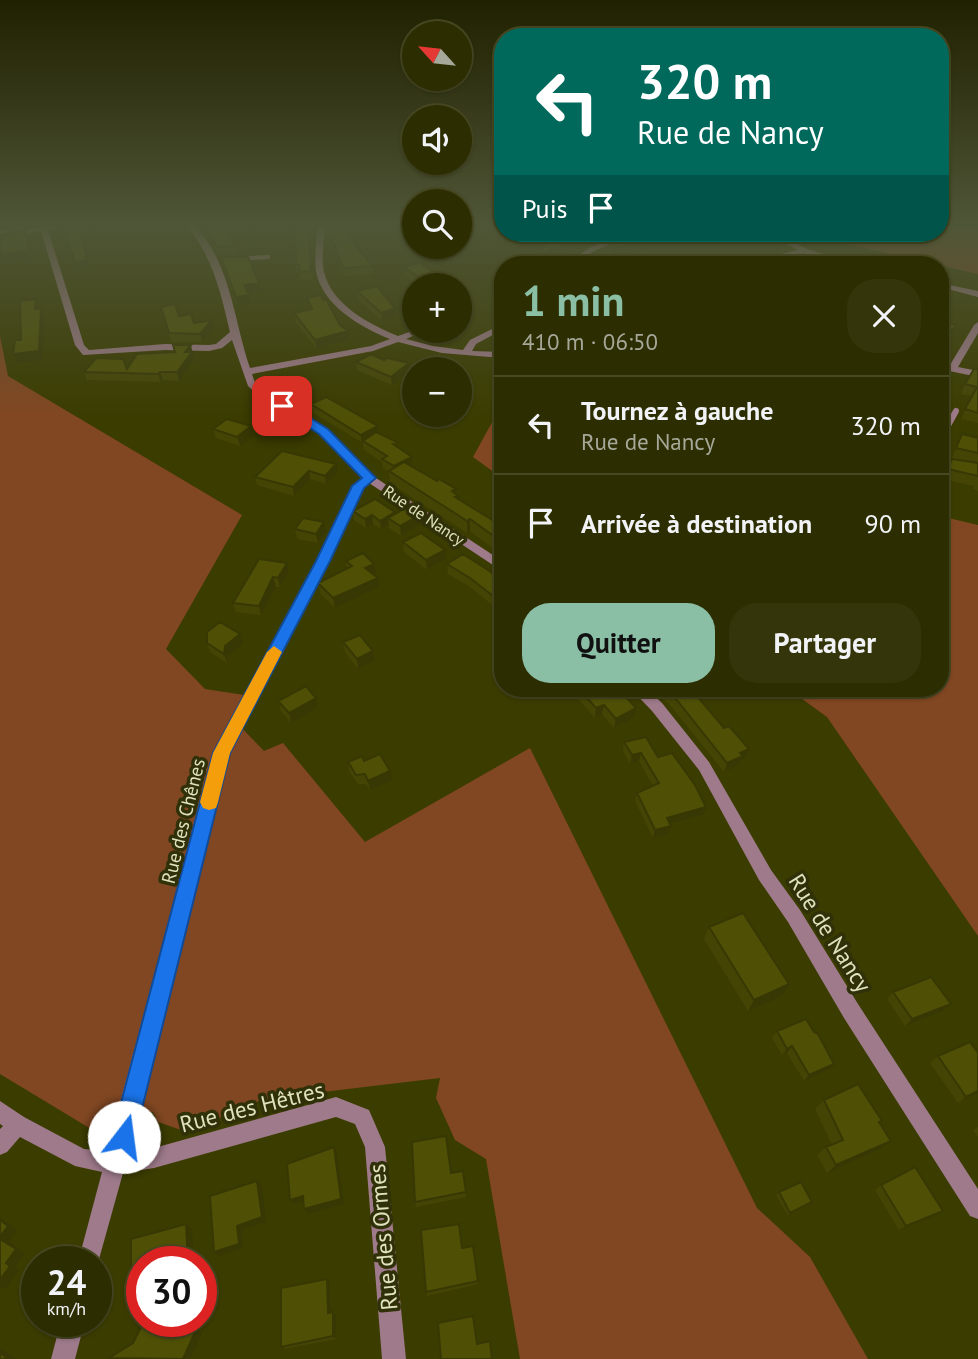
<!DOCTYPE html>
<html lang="fr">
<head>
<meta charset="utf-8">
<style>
	body { margin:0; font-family:"PT Sans",sans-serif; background:#34350a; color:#f1f3f6; height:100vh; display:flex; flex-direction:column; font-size:26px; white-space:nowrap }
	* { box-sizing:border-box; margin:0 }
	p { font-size:23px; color:#a6a899 }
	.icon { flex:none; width:38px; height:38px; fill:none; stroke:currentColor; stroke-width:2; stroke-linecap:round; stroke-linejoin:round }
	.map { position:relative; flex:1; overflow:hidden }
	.sheet { position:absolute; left:494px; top:256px; width:455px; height:441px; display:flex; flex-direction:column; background:#2c2d00; border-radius:28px; box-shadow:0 2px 5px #0004,0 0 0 2px #484922 }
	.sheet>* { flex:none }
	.hud { position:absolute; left:494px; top:28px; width:455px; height:214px; border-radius:28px; box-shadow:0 2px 5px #0004,0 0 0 2px #484922; background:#00695c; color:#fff; overflow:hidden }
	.needle { width:46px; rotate:297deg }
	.buttons { position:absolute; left:402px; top:21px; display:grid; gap:14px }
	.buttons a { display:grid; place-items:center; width:70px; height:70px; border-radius:50%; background:#2c2d00; box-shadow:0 2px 5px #0004,0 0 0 2px #484922; font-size:35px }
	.speed { position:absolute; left:21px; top:1246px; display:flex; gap:14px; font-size:35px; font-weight:700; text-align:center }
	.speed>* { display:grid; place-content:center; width:91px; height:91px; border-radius:50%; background:#2c2d00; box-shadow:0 2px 5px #0004,0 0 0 2px #484922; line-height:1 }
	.speed small { font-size:18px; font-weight:400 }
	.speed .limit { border:10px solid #d22; background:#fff; color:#111 }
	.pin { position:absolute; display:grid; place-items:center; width:60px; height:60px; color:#fff; margin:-30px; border-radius:14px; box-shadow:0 4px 10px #0006 }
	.me { position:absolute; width:77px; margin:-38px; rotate:15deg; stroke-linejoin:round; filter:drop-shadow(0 0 5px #0008) }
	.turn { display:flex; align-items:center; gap:24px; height:147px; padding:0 28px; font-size:32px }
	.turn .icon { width:91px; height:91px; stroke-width:2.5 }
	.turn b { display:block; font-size:49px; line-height:60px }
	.then { display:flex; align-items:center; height:66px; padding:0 28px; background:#0003; gap:14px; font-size:26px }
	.round { display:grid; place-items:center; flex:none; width:74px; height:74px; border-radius:28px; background:#34350a }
	.summary { display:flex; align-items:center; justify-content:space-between; height:119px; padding:0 28px }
	h1 { font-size:42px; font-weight:800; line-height:52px; color:#8abfa5 }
	.button { display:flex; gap:14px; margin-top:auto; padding:14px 28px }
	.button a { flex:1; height:80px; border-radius:28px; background:#8abfa5; color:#111; font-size:28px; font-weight:800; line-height:80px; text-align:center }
	.button a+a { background:#34350a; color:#f1f3f6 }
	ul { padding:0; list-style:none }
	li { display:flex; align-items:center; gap:21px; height:98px; padding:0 28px; border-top:2px solid #484922 }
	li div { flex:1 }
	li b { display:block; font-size:26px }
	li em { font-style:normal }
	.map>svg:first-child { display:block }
</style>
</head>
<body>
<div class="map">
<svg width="978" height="1359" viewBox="0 0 978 1359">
	<rect width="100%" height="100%" fill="#3b3c00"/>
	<path fill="#814722" d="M940,227h38v47l-171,-39 4,-2h129z
		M0,336l8,40 234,139 -76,134 39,40 39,6 -9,26 29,30 19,-8 82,99 165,-94 227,460 53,49 58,102h-348l-34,-200 -31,-19 -19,-42 4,-20 -176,21 -77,33 -29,-10 -5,-10 -53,7 -4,13 -96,-58z
		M501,406h1v72l-29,-21z
		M940,516l38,9v411l-151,-219 -40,-29h153z"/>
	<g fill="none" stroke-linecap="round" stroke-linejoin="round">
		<path stroke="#9e7a8a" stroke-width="6" d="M940,440l16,-29"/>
		<path fill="#9e7a8a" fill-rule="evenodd" d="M41,227h15l-8,3 36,115 5,5 76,-6 44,1 7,-1 14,-12c-9,-38 -17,-74 -42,-105h8c35,38 38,94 54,141l121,-22 19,-7c-30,-12 -68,-34 -74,-68 -2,-14 1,-30 1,-44h8c-1,15 -4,30 -1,45 8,33 45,52 74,64l17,-6 9,1 -18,8 27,7 30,4 7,-10 32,-16v6l-26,14 -4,7 30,1v6l-60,-5 -44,-11 -25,9 -121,23 3,9 9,8 64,39 45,46 129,85v10l-133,-88 -6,5 -34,72 -99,193 -102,398 26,-3 182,-51 33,13 16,37 21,212h-24l-17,-212 -10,-23 -19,-7 -182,51 -31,5 -27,97v-8h-18l24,-90 -27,-6 -55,-29 -13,15 -7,3v-26l3,-3 -3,-2v-23l24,16 60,32 23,2 107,-398 103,-193 35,-74 10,-8 -42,-44 -62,-39 -10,-9 -16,-46 -10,8 -13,3 -44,-1 -82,5 -8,-10 -34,-114 -41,8v-4z
			M648,233h16c-27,13 -55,3 -82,27l3,4h-8l-3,-4c19,-20 47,-23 74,-27z
			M764,233h10l33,16 49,15c-18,1 -33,-8 -50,-10 -18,-2 -47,10 -68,10l60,-14z
			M267,255h3v4l-38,2 -4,-2 4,-2z
			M940,283l38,8v6l-38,-10z
			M410,286h5v6l-5,-2z
			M978,322v11l-20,34 20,4v6l-38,-8v-6l10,2 24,-40z
			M940,458l38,8v6l-38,-8z
			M630,688h16l16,15 47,59 62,108 29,40 58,94 120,185v30l-8,-3 -126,-198 -56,-96 -29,-42 -60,-110 -47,-59z
			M61,1321h24l-10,38h-24z"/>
		<path stroke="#8e9060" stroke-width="3.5" stroke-dasharray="9 4.5" stroke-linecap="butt" d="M0,232l25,-5"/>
	</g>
	<path fill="#444505" d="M202,227h22l10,19 2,8 -17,1 -11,-20 -2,-6h-2z
		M293,227h20v11l-4,-4 4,45 -12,1 -1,-7h-3l-1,-8 -1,-34z
		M487,227h15v6h133l-28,5 -19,8 -3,-2 -14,8 -35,10 8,-16 -46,-12z
		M351,233v9l22,24v8l-29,2 -8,-22 -10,-12 -1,-8z
		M648,233h94l-131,23 -3,-8 1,-8z
		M221,257l40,34 -13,2 2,11 -12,2 -16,-41z
		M404,267l49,18h-34l-15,-10z
		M357,291l39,25 -14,5 -24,-22z
		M307,298l16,2 26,39 -32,10 -22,-27 -1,-9 16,-4z
		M161,307l33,16 20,5 -12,14h-31z
		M940,323l16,2 -4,8 -8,11 -4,-1z
		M193,353l-1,1 2,6 -15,21 -16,-1 -2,2 -74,-2 -3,-8 43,-3z
		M384,360l25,3v8l-17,14 -35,-15 -1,-8z
		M978,369v54l-17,-4 11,-23 -11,-2 4,-10z
		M311,404l67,22 1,8 33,23v9l46,30v3l44,27v29l-32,-24 -3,2 -77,-50 -1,-11 -6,-4 -1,-6 -18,-12 -1,-7 -50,-30z
		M251,426l2,10 -13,10 -24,-8 -3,-9z
		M962,434l16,4v25l-26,-5z
		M282,451l56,22 -12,11 -16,-5 -16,17 -37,-11 -2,-8z
		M952,459l26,4v28l-5,-2 1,-3 -31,-7z
		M353,511l42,3 28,-1 1,10 -23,13 -12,-8v-4l-8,5 -8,-5 -7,4 -12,-8z
		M295,529l31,3 -8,11 -21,-4z
		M403,542l42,8 1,9 -19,11 -23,-18z
		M346,561l28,3 2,9 -3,1 6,13 -44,21 -15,-15 -2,-10 29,-14z
		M287,563l2,9 -9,15h-4l-15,28 -25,-3 -3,-9z
		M447,564l55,25v39l-4,-4v-10l4,-1 -32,-26 -22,-13z
		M343,642l30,9 2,10 -17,8 -13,-17z
		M207,643l36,1 -15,12 -1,7 -17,-11z
		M576,688h42l16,30 -20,10 -12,-14 -7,4 -20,-23z
		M652,688h36l36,40 25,21 -3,9 -5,2 -2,5 -15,7 -55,-68 -17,-14z
		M316,698l2,9 -27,16 -10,-12 -3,-10z
		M624,742l34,15 45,58 -33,10 -1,9 -16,4 -18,-37 2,-8 16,-7 -14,-25 -9,3 -7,-13z
		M364,761l28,19 -22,10 -4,-6h-8l-9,-13 -1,-9z
		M709,927l73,69 -34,15 -44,-72z
		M893,992l58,12 -8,7 -38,15 -18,-27z
		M777,1031l37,1 14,38 -24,11 -17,-28 -5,2 -10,-17z
		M978,1053v40l-20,10 -28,-40 8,-7z
		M824,1100l56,23 11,18 -11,8 -53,24 -10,-18 9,-8 6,-2 -17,-36z
		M978,1127v10l-5,-7z
		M463,1171l3,26 -50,10 -1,-5z
		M881,1185l54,30 -36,15 -24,-40z
		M779,1192l30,12 -21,11 -12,-20z
		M473,1246l5,38 -51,12 -1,-4z
		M327,1279l3,4 1,30 5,2v24l-51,10 -4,-2z"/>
	<path fill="#373804" d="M25,230l3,8 4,20 -32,5v-9z
		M89,233l3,8 -8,3 6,24 -12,2 -3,-8 6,-27z
		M351,233l1,8 -6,1 -1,-8z
		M601,233h34l-28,5 -19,8v-8z
		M699,233h43l-131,23 1,-8z
		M585,236v8l-14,8 -35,10 1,-8z
		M259,283l2,8 -15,2 -2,-8z
		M249,295l1,9 -12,2 -2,-9z
		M41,308l4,9 -3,43 -25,3 -4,-9z
		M395,308l1,8 -14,5 -1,-8z
		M212,320l2,8 -12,14 -2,-8z
		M956,325l-4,8 -8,11 4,-9z
		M348,331l1,8 -32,10 -2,-9z
		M191,345l3,15 -15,21 -2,-9 8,-20z
		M409,363v8l-17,14 -1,-8z
		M160,372l3,8 -2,2 -3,-8z
		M251,426l2,10 -13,10 -3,-9z
		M378,426l1,9 -16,6 -1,3 -1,-9z
		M412,457v9l-17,10 -1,-10z
		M336,464l2,9 -12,11 -1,-8z
		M309,471l1,8 -16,17 -1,-9z
		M395,512l1,9 -8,-3 1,6 -8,5 -1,-8z
		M423,513l1,10 -23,13 -1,-10z
		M372,515l1,9 -7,4 -1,-9z
		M470,519v12l-3,2v-12z
		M324,522l2,10 -8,11 -2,-9z
		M445,550l1,9 -19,11 -1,-10z
		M287,563l2,9 -9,15 -2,-9z
		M374,564l2,9 -10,5 -1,-10z
		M273,577l3,10 -15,28 -2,-9z
		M378,578l1,9 -44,21 -2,-10z
		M240,634l3,10 -15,12 -1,7 -3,-9 1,-8z
		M373,651l2,10 -17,8 -1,-10z
		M316,698l2,9 -27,16 -2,-10z
		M604,705l-2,9 -7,4 1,-10z
		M636,708l-2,10 -20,10 2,-9z
		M749,749l-3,9 -5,2 -2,5 -15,7 3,-9 13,-10z
		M641,753l-2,8 -9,3 2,-9z
		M390,771l2,9 -22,10 -2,-9z
		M706,807l-3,8 -38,11 2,-8z
		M671,826l-2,8 -16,4 2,-8z
		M789,984l-7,12 -34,15 6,-11z
		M951,1004l-8,7 -38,15 7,-7z
		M792,1046l-5,7 -5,2 5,-6z
		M834,1064l-6,6 -24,11 5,-6z
		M978,1091v2l-20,10 8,-6z
		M891,1141l-11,8 -53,24 9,-8z
		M334,1147l3,5 7,52 -36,10 -4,-5z
		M257,1181l5,5 4,36 -24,8 1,18 -24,8 -5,-4 23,-26z
		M303,1196l3,5 -12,3 -4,-4z
		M943,1211l-8,4 -36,15 7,-4z
		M0,1218l17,12 -8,12 16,11 -10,14 4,3 -13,19 -5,-2 -1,2v-9l6,-17 -6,-24z
		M186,1224l6,5 2,33h-6z
		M142,1277v6l-4,1 -7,-4z
		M327,1279l3,4 1,33 -3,-3z
		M333,1312l3,3v24l-3,-3z
		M178,1321l24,12 -12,26h-7z
		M0,1348l16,11h-7l-9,-6z"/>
	<path fill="#4f5006" stroke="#373804" stroke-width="2" d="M62,227h24l3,6 -8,2 6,25 -12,2z
		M206,227h18l10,19 -17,1z
		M295,227h13l3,44 -11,1 -1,-7h-3z
		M326,227h22l3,6 -6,1 28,32 -30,2 -8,-22 -10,-12z
		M25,230l4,20 -29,4v-19z
		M526,233h75l-13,5 -3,-2 -13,7 -35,11 13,-15z
		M648,233h51l-87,15 -3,-8z
		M221,257h27l11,26 -15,2 5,10 -13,2z
		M420,263l33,22h-23l-26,-18z
		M377,286l18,22 -14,5 -24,-22z
		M321,295l2,5 3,-1 14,26 8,6 -33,9 -21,-27 18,-4 -5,-11z
		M36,299l-1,10 6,-1 -2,43 -26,3 2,-14h6l-1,-39z
		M175,304l4,12 12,-2 3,9 18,-3 -12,14 -31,-1 -8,-26z
		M941,321l15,4 -8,10 -8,-2v-10z
		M173,345h18l-6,7h7l-15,20h-17l-2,2 -74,-2 12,-14 27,1 4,10 10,-15 38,-2z
		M371,354l13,6 3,-2 22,5 -18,14 -35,-15z
		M974,369h4v44l-13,-4 12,-22 -12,-3z
		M326,397l52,29 -17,9 -50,-31z
		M227,419l24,7 -14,11 -24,-8z
		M376,432l21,10 -4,2 19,13 -18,9 -12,-7 5,-3 -24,-15z
		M962,434l16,4v15l-22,-5z
		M282,451l54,13 -11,12 -16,-5 -16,16 -38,-10z
		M952,459l26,4v13l-30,-7z
		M404,462l33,19 2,-2 17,10 -4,2 6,5 -3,1 47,29v16l-32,-23 -3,2 -78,-50z
		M940,478l4,1 -4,15z
		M375,499l20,13 -15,9 -8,-6 -7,4 -12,-8z
		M411,505l12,8 -23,13 -12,-8z
		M303,518l21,4 -8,12 -21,-5z
		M421,533l24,17 -19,10 -23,-18z
		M363,553l11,11 -9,4 13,10 -45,20 -15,-15 34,-17 -6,-5z
		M463,554l28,18 11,17v14l-32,-25 -23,-14z
		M259,559l28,4 -9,15 -5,-1 -14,29 -26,-3z
		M220,622l20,12 -15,12 -1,8 -17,-11v-11z
		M360,635l13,16 -16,8 -14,-17z
		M306,686l10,12 -27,15 -11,-12z
		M578,688h40l18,20 -20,11 -12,-14 -8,3z
		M663,688h25l9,8 27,32 5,-2 20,23 -9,4 3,3 -16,7 -55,-69z
		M646,737l12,20 14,-4 23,32 11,22 -39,11 4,8 -16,4 -18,-37 22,-10 -18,-30 -9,2 -8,-13z
		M380,754l10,17 -22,10 -3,-7 -9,1 -8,-13 14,-6 2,5z
		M743,913l46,71 -35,16 -45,-73z
		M931,977l20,27 -39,15 -19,-27z
		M806,1019l8,13 4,2 16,30 -25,11 -17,-29 -5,3 -10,-18z
		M970,1042l8,11v38l-12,6 -28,-41z
		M858,1084l24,37 -3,1 12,19 -55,24 -10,-18 17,-7 -19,-40z
		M446,1136l5,37 12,-2 3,21 -51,10 -3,-60z
		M334,1147l7,52 -37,10 -1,-13 -13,4 -3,-36z
		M915,1167l28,44 -37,15 -25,-41z
		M257,1181l5,36 -25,9 2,18 -25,8 -4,-56z
		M801,1182l11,20 -22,11 -11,-21z
		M0,1220l8,6 -8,11z
		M186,1224l2,38h-46v15l-11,3v-41z
		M459,1224l3,24 11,-2 5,35 -52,11 -5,-62z
		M0,1239l16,10 -10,14 4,3 -10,14z
		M327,1279l1,34 5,-1v24l-52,11v-59z
		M473,1316l4,28 13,-3 2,18h-51l-3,-36z
		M144,1321h13l13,6 3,-6h5l18,9 -13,29 -74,-1 24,-15z
		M0,1353l9,6h-9z"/>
	<linearGradient id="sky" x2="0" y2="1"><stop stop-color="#202100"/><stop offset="0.54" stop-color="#4f5637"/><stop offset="1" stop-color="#4f5637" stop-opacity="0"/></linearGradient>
	<rect width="978" height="417" fill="url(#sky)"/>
	<path fill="#1a73e8" stroke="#114b97" stroke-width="2" d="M278,403h8l42,26 48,49 -12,10 -34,73 -100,192 -95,384 -3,8 -8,4 -9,-4 -3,-8 101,-384 103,-192 36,-75 10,-8 -43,-44 -41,-26z"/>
	<path fill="#f59e0b" d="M274,646l8,6 -52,101 -12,49 -2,6 -7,2 -6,-2 -3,-6 13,-49 54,-101z"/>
	<g text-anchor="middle" stroke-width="7" stroke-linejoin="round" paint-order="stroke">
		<g font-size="16" fill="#e0e3be" stroke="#303109">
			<text transform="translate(424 515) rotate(34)" y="6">Rue de Nancy</text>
		</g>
		<g font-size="19" fill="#e0e3be" stroke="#303109">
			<text transform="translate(183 821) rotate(-76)" y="7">Rue des Chênes</text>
		</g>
		<g font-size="23" fill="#e0e3be" stroke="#303109">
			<text transform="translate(830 933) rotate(58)" y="8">Rue de Nancy</text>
			<text transform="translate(252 1107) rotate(-14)" y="8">Rue des Hêtres</text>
			<text transform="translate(383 1237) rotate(-95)" y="8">Rue des Ormes</text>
		</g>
	</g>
</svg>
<div class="buttons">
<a><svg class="needle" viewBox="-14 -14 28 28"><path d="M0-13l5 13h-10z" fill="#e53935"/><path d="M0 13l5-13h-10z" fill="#a6a899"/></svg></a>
<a><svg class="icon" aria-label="sound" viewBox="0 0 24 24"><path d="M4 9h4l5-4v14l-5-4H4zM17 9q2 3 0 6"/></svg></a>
<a><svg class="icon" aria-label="search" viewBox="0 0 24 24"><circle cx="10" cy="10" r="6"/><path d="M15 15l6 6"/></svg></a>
<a>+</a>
<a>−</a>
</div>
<div class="speed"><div>24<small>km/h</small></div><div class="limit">30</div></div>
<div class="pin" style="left:282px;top:406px;background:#d93025"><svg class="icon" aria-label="arrive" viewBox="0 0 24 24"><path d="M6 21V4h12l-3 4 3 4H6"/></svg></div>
<svg class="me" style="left:124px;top:1137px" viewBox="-20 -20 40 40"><circle r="19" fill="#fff"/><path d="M0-13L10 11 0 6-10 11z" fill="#1a73e8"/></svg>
<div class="hud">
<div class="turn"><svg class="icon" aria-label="left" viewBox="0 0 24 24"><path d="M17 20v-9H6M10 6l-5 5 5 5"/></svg><div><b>320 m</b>Rue de Nancy</div></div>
<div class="then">Puis<svg class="icon" aria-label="arrive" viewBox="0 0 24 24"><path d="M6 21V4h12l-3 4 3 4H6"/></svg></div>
</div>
<section class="sheet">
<div class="summary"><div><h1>1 min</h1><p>410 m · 06:50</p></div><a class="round"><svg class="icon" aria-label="close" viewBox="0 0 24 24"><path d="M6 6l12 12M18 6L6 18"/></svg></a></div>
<ul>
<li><svg class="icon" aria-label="left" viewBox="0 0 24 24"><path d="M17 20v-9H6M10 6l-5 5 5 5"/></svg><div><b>Tournez à gauche</b><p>Rue de Nancy</p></div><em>320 m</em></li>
<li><svg class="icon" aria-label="arrive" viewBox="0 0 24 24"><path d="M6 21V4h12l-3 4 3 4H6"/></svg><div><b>Arrivée à destination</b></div><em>90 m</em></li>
</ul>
<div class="button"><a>Quitter</a><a>Partager</a></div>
</section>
</div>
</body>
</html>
